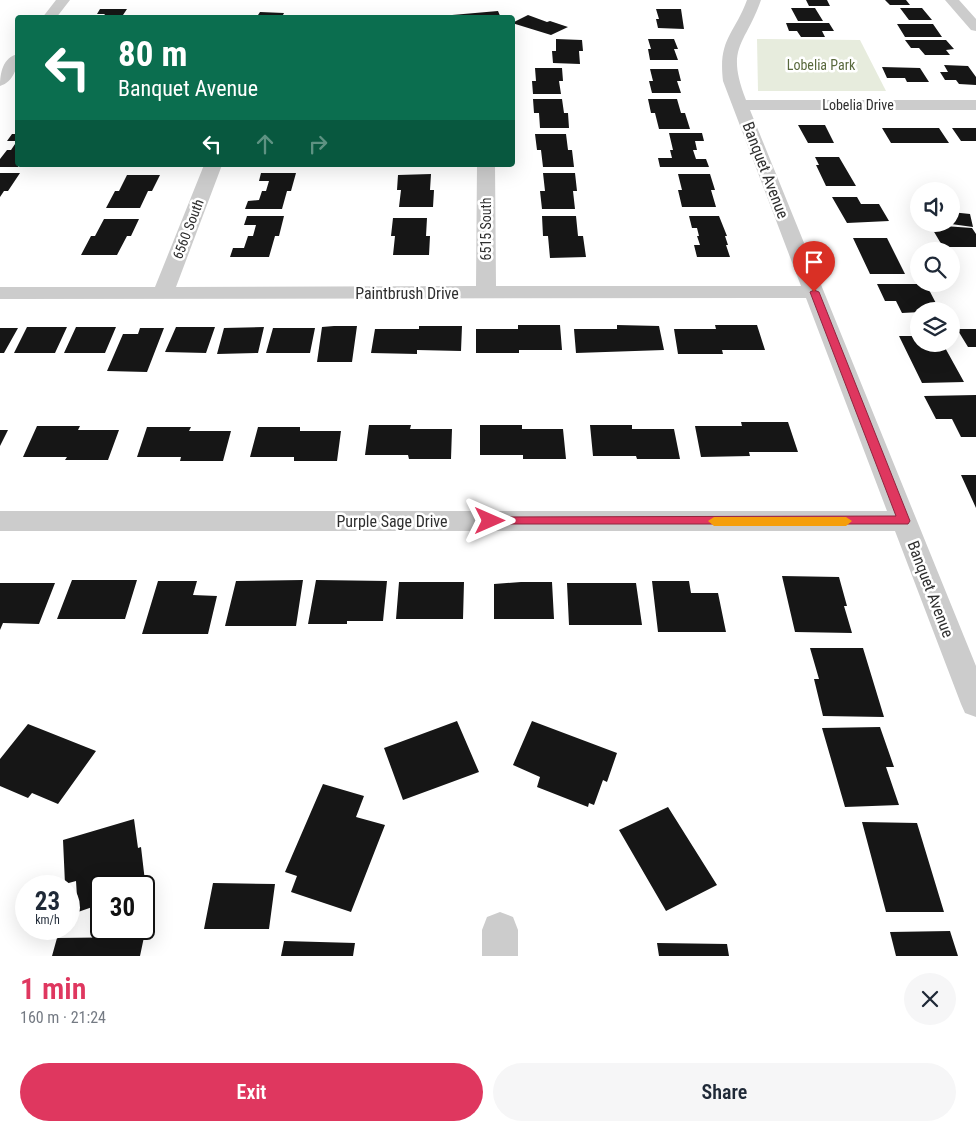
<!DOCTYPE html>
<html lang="en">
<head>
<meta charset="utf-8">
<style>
	body { margin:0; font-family:"Roboto Condensed",sans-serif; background:#f6f6f7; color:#1f2937; height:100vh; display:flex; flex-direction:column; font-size:19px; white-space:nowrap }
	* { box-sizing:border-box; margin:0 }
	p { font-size:16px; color:#747a83 }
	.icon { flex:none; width:28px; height:28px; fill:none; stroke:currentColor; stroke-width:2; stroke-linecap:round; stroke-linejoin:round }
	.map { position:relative; height:956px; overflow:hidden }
	.details { display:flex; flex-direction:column; background:#fff; flex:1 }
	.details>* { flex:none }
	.top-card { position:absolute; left:15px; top:15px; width:500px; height:152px; border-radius:5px; box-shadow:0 5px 20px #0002; background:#0b6e4f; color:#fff; overflow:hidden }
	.tools { position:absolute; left:910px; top:182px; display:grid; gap:10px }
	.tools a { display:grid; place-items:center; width:50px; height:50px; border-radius:50%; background:#fff; box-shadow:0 5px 20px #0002; font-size:25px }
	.speed { position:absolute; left:15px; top:875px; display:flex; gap:10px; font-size:25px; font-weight:700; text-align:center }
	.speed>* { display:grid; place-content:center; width:65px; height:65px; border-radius:50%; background:#fff; box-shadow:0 5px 20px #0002; line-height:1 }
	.speed small { font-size:12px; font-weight:400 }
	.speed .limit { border:2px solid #111; border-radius:8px; background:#fff; color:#111 }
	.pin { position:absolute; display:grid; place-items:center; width:42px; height:42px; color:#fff; margin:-51px -21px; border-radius:50% 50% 50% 0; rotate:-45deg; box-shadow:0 0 5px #0007 }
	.pin .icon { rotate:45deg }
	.me { position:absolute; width:55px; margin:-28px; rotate:90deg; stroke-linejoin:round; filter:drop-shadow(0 0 4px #0008) }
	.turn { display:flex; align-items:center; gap:18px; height:105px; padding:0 20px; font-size:22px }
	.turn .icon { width:65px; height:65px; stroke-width:2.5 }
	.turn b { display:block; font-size:35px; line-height:42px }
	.lanes { display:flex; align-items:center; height:48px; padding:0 20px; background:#0003; justify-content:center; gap:25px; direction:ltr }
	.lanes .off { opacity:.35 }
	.round { display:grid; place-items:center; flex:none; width:52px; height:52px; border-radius:26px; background:#f6f6f7 }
	.head { display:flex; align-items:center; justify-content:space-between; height:85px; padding:0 20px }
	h1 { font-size:30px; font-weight:600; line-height:38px; color:#df375f }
	.action { display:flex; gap:10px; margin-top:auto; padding:10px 20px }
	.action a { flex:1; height:58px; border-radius:30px; background:#df375f; color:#fff; font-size:20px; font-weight:600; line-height:58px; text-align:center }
	.action a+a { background:#f6f6f7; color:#1f2937 }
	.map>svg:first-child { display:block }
</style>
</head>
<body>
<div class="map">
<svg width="976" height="956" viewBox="0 0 976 956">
	<rect width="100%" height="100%" fill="#fff"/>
	<path fill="#e7ecdd" d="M757,39l103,1 26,51h-128z"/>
	<path fill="#161616" d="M806,0h21l3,6h-21z
		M885,0h21l4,5h-20z
		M791,8h24l8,13h-25z
		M900,8h22l10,12h-23z
		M100,9h27l-6,9h-19l3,-4h-8z
		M656,9h25l3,20 -26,-1 -2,-9h3z
		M498,11l3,7h-49v-3z
		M260,12l24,1 -1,2 23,1 -1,2h-49z
		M528,15l19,7 3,-1 18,6 -17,8 -39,-12z
		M786,23h43l5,8h-12l3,6h-24l-4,-6h-8z
		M897,24h36l9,13h-37z
		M556,39l26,1 1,11h-4l1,13 -27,-1 -1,-12h4z
		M648,39h26l4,10h-4l4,11h-28l-2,-11h3z
		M905,40h41l8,9 -8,1 4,5h-25l-6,-7h-8z
		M944,65l24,1 8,11v8l-17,-1 -3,-4h-11l-5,-8h8z
		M882,67l38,1 9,14h-22l-2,-4h-18z
		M535,68h27l1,13h-4l2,13h-28l-1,-13h4z
		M650,69h28l3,12h-4l4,12h-29l-3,-12h4z
		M533,99h29l2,14h4l1,15h-29l-1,-15h-5z
		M648,99h29l4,14h4l5,16h-31l-4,-16h-4z
		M798,125h27l9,18h-26z
		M882,128h57l10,15h-58z
		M952,128h24v13h-15z
		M669,133h33l2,8h-9l2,9h-4l3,9h10l3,8h-49l-2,-9h14l-2,-8h3z
		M12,134h6v33h-18v-8l7,-9h4l6,-9h-10z
		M535,134h31l2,16h4l2,17h-31l-2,-17h-4z
		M815,157h24l17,29h-30l-10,-21h3z
		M0,173h20l-12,18h-4l-4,6z
		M261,173h35l-5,18h-4l-5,18h-37l3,-8 11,-1 3,-9h4l3,-10h-10z
		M543,173h32l2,18h-4l2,18h-33l-2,-18h5z
		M431,174l-1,16h4l-1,17h-34l2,-17h-4l1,-15z
		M678,174h32l5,16h-4l5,17h-34l-4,-17h4z
		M127,175h33l-8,16h-4l-8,17h-34l9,-17h4z
		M832,197h25l4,7h18l10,17 -42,2z
		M951,212l19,2 3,13 -22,-3z
		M247,216h37l-5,20h-4l-6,21h-39l3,-9h11l4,-12h5l3,-11h-12z
		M542,216h34l2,20h5l3,21 -36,1 -2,-22h-5z
		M689,216h30l8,20h-2l3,9h-2l4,12h-33l-3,-12h6l-3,-9h2l-2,-8h-5z
		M393,218h34l-1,18h4l-1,19h-36l2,-19h-4z
		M104,219h35l-8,17h-4l-10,19h-36l10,-19h4z
		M930,225l42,3 4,6v13h-33z
		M853,238h34l18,36h-35z
		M877,284h49l14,27 -38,2 -6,-12h-11z
		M518,325h42l2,25h-43v3h-43v-24h42z
		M617,325l42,1 5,24 -88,3 -2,-24h43z
		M715,325h42l8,25h-43l1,4h-45l-4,-25h42z
		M334,326h23l-5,36h-35l5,-35z
		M419,326h43l-1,25 -44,-1v4l-46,-1 4,-24h44z
		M27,327h40l-12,26h-41z
		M76,327h40l-11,26h-41z
		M176,327h39l-9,26 -41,-1z
		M264,327l-6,26 -41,1 7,-26z
		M0,328h18l-14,25h-4z
		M140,328h24l-17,44 -40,-1 16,-37h15z
		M273,328h42l-5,25h-44z
		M957,329h19v18h-8z
		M899,336h20v8h24l21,38 -42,1z
		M976,395v42h-15l-9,-18h-16l-12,-23z
		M741,422h47l10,30h-49l1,4 -49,1 -6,-31h47z
		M369,425h42l-1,4h42l-1,30h-42l-1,-4h-43z
		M480,425h42v4h41l3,30h-43v-4h-43z
		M590,425h42v4h42l6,30h-43l-1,-3h-43z
		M37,426h43l-2,4h41l-11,30h-43l2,-3h-44z
		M147,427h44l-2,4h42l-8,30h-43l1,-4h-44z
		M258,427h42v4h41l-4,30h-43v-4h-44z
		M0,430h8l-8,16z
		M961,475h15v33z
		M782,576l57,1 8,29h-3l8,27 -57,-1z
		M72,580h65l-12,39h-68z
		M303,580l-7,46h-71l11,-45z
		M316,580l71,1 -4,40h-36v3h-39z
		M158,581h39l-4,14 24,1 -9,38h-66z
		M652,581h37l2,12h27l8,39h-68z
		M399,582h65l-1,37h-67z
		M521,582h31l2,37h-60v-35z
		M0,583h55l-16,41 -36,-1 -3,7z
		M567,583h69l6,42h-73z
		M810,648h53l21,69 -61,-1 -9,-37h5z
		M457,721l22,51 -76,28 -19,-52z
		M532,721l85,32 -10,29 -4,-2 -9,25 -5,-2 -1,4 -51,-20 3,-10 -27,-12z
		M28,724l68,27 -38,53 -26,-11 -4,5 -28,-12v-27z
		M880,727l14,40h-8l13,38 -54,2 -23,-79z
		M323,784l41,12 -8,21 29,8 -34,87 -60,-20 6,-16 -12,-4z
		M668,807l49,78 -51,26 -47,-81z
		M134,819l4,29 3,-1 5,43 -2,1v-5h-43v18l-23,8 -2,-31 -11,3 -2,-44z
		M862,822l55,1 27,89h-58z
		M213,883l62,1 -6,45h-65z
		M950,931l8,25h-62l-6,-24z
		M144,937l-4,19h-88l5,-18z
		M284,941l71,2 -2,13h-72z
		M657,943l70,1 2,12h-70z"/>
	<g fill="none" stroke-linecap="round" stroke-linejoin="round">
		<path fill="#ccc" fill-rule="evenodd" d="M56,0h14l-14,18h-14z
			M747,0h14c-16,46 -36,46 -15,100h230v10h-226l226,556v51l-11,-4 -4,-9 -66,-173h-895v-20h887l-81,-213 -806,1v-12h155l49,-122h18l-46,122 300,-1 1,-121h18l1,121h305l-78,-205c-5,-42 11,-46 24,-81z
			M945,0h14l17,19v12l-5,-1z
			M18,54c0,12 -4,28 -18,32 0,-13 3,-29 18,-32z
			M500,912l13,5 5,13v26h-36v-26l5,-13z"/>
	</g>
	<path fill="#df375f" stroke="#91243e" d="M814,290l5,2 91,229 -2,3h-422l-2,-3 2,-3 4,-1 406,-1 -86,-224z"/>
	<path fill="#f59e0b" d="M714,517h132l6,4 -6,5h-132l-6,-5z"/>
	<g text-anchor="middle" stroke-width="5" stroke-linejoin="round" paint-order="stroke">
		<g font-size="14" fill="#59693d" stroke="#fff">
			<text x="821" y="70">Lobelia Park</text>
		</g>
		<g font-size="14" fill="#2f2f2f" stroke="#fff">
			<text x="858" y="110">Lobelia Drive</text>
			<text transform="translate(188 229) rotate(-69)" y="5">6560 South</text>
			<text transform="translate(486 229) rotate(-90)" y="5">6515 South</text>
		</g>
		<g font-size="16" fill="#2f2f2f" stroke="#fff">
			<text transform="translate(766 170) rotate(69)" y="6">Banquet Avenue</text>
			<text x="407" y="299">Paintbrush Drive</text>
			<text x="392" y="527">Purple Sage Drive</text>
			<text transform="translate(931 589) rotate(69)" y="6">Banquet Avenue</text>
		</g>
	</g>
</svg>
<div class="tools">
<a><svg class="icon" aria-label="sound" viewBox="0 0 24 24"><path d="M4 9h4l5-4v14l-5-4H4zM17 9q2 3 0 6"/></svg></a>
<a><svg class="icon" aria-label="search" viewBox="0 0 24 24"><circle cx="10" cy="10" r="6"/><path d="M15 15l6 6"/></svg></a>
<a><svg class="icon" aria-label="layers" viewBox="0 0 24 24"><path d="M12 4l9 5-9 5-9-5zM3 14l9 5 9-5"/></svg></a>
</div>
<div class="speed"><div>23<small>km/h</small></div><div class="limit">30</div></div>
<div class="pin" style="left:814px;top:292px;background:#d93025"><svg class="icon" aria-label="arrive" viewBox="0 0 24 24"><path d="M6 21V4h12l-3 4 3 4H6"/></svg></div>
<svg class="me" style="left:490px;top:521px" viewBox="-20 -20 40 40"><path d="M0-17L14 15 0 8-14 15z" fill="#df375f" stroke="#fff" stroke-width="4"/></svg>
<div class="top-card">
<div class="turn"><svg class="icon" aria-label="left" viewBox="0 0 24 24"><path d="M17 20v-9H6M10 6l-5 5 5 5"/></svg><div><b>80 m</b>Banquet Avenue</div></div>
<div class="lanes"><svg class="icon" aria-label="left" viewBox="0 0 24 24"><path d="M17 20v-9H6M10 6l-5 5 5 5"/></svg><svg class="icon off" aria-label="ahead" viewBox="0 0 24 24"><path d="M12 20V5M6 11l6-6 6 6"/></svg><svg class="icon off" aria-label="right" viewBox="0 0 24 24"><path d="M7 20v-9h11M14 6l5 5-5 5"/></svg></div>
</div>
</div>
<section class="details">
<div class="head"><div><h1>1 min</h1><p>160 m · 21:24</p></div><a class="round"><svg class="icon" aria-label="close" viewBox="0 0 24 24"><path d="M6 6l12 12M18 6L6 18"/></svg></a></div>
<div class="action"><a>Exit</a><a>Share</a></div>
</section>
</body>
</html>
